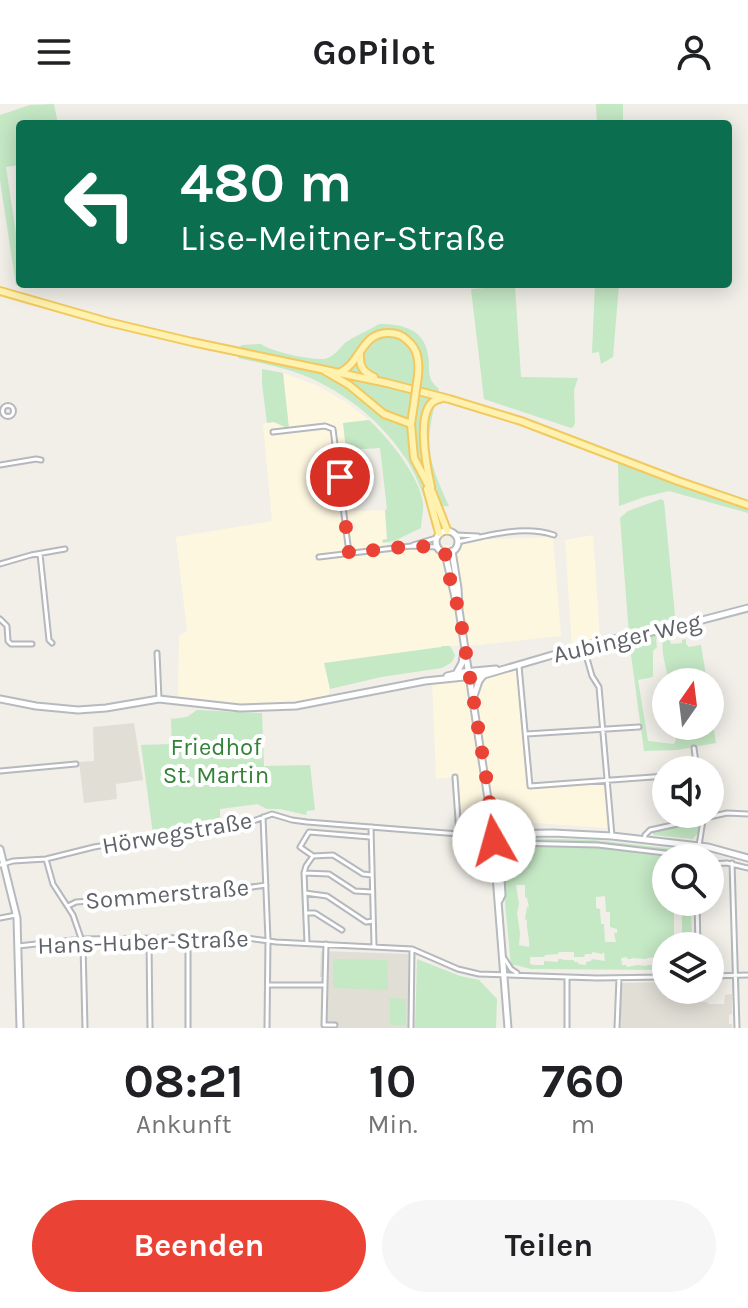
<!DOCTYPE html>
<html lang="de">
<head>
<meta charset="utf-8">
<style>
	body { margin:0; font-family:Karla,sans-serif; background:#f6f6f6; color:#202124; height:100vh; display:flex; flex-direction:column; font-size:30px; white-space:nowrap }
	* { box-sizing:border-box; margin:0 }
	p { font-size:26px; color:#757577 }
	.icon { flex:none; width:44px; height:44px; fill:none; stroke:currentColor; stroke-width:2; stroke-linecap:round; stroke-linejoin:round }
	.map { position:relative; height:924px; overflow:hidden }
	.drawer { display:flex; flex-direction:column; background:#fff; flex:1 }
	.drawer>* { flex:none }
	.banner { position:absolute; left:16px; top:16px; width:716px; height:168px; border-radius:8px; box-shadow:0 4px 20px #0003; background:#0b6e4f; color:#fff; overflow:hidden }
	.needle { width:52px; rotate:14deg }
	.controls { position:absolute; left:652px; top:564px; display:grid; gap:16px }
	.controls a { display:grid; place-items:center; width:72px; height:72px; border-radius:50%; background:#fff; box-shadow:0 4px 20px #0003; font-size:40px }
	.pin { position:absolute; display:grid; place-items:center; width:68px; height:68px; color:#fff; margin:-34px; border:4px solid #fff; border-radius:50%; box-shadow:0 2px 8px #0007 }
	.me { position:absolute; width:88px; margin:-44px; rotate:353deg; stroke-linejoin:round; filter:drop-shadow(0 0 6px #0008) }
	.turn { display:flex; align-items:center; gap:28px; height:168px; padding:0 32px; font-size:36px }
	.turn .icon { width:104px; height:104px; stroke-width:2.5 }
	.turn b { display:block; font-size:56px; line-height:68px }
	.eta { display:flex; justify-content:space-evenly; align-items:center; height:136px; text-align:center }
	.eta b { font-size:48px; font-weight:700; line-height:56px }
	.cta { display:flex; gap:16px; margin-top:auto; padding:16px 32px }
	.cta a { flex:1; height:92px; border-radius:48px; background:#ea4335; color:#fff; font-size:32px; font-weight:700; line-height:92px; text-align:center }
	.cta a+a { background:#f6f6f6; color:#202124 }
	header { display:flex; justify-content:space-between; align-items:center; height:104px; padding:0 32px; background:#fff; font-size:36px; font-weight:700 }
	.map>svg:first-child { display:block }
</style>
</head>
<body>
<header><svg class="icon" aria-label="menu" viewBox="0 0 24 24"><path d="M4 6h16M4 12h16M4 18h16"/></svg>GoPilot<svg class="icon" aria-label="person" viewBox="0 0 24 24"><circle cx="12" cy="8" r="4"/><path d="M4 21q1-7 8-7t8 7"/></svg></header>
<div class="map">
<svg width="748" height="924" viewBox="0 0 748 924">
	<rect width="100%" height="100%" fill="#f1efe8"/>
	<path fill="#fef7e0" d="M283,269l35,13 28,16 23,18 -26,3 11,88 31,-1 3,43 107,-14 58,-2 8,99 -82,9 -37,1v1l-117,16 5,26 -3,11 -54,6 -33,-1 -62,-7 1,-62 8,-5 -11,-94 96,-16 -9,-97 10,-2 16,6z
		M593,431l7,105 -28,7 -7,-107z
		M519,563l10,121 76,-5 3,45 -72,-5 -51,4 -1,-15 -26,2 -3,-37 -19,2 -4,-99z"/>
	<path fill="#e1ded6" d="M134,619l9,57 -27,4 1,15 -33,4 -5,-41 15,-1 -1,-34z
		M321,847l87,3v74h-86l2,-41v-10h-4z
		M666,878v8h31v12h10l1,2h16l1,-9 7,-1v20l-3,1v9h3v4h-111v-45z"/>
	<path fill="#c5e8c5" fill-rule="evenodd" d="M54,0l4,20h-38v41l-14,2 14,94v23h3l1,3 -8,-2 -16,-104v-66l30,-10z
		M596,0h27v20h-26z
		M595,180h24l-6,73 -12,7 -2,-12 -7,1z
		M515,182l6,91 57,1 -4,12 1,33 -2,4 -2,1 -87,-29 -13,-110z
		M379,220c22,0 45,4 49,31 3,16 -3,22 11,34 -15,53 -13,67 10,117l-21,1c-7,-17 -13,-36 -24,-51 -26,-39 -67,-70 -112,-85 -17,-5 -36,-9 -54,-13l3,-13 20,-1c10,8 50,16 63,15 9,-1 15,-10 21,-16 9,-7 23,-12 34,-19z
		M262,265l21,4 6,56 -15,-7 -7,1 -5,-39z
		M369,316c20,19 50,55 54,83 1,8 -2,17 -2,25l-27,13 -11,2 -1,-3 5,-1 -2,-29 2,-1 -7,-61 -34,2 -3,-27z
		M620,357l128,46v6l-79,-22 -25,6 -25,9 -1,-42z
		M661,395l3,2 12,125 -47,9 -9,-117 8,-7z
		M667,528l4,12 11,-1v-3l4,-1v5l3,3 12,-2 6,37h-38c-3,-16 -8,-28 -6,-44l-7,1 1,8 -4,4v26l-15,3 10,61 26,3 2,-4 -1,-14h35v-24l6,41 -39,7 -33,1 -15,-111z
		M442,542h8l5,9 -3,7 -10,6 -61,9 -51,12 -6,-26 117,-16z
		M197,606l65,3 2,53 46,-1 5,45 -8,1 -1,4 -26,-6h-13l-10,-5 -37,5v15l-67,10 -12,-89 31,-1 -1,-25 16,-2z
		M694,717l5,4 -1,8 -5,6 -40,-4 1,-4z
		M520,734l74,2 99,11v7h-27v44h9v2l16,-2 1,44h-10v-38l-7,1 -1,3v34h-8v10l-19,2 -1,1 -14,-1 -1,1h-4v-2l-6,1 1,7h4l1,2 10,-2 10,1v-1h15v-2l4,-1v8l-135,-1 -16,-4 -4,1 -11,-115c3,-9 11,-12 20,-13zM516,781h9v12l2,1 2,9h-2l-2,12 2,1c-1,10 3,17 2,27l-10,-2 1,-12 -3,-20 2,-9zM605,792l1,16h4v15l7,2v4h-3l2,9h-11l-1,-18h-3l-1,-15 -4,-1v-11zM559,848h15v5h10l1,-3h7v-2l10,2 2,-2 1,9 -13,-2 -1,2 -5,1v3l-8,-1v-2h-4v-2h-11v-1h-5v3l-14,-1v4h-10l-4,-1v-7h14l1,-2 13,-1z
		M333,855l54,1 1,30 -55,-2z
		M417,855l43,17 19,4 18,19 -1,29h-81z
		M390,894l16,1v26h-16z"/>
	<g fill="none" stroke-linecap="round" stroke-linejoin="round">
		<g stroke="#b5b8bc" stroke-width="7">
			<path id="street" d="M2.5 307a5.5 5.5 0 1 1 11 0a5.5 5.5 0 1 1-11 0Z
				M273,328l52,-6 8,3 16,124
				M0,361l36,-6 5,1
				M456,431l22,1
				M458,438c30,-7 66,-17 96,-7
				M413,441l23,-7
				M40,450l9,86 3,3
				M319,453l92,-11 26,1
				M0,460l31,-9 34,-6
				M0,515l7,7 1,15 3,3h21
				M584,544l8,28 7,11 13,149
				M157,549l2,46
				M519,562l11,120 136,-10
				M526,630l113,-7
				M694,644l3,22
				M0,667l76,-7
				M455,673l4,57
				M263,713l5,123 -1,88
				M371,723l3,119
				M644,736l1,-5 5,-5 77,-17 21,1
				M513,739l85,2 84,10 4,3
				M313,752l20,-1 30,19 9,1
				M697,754l7,-44
				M46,755l7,25 20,31 10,29 2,84
				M732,759l5,165
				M710,760l17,-1 21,5
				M0,761l13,-4 33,-2 48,-12 44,-7 85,-12 22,-4 27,-10 20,6 15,2 152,12h34
				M304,769l25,1 26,17 17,1
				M305,789l22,3 39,26 7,-1
				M697,798l1,44
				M68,802l8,-4 133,-9 57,-8
				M306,809h9l27,17
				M0,814l16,-3
				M149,836l1,88
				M188,836v88
				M307,839l-3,-70 2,-7 7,-10 -13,-9 9,-15 61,5
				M326,840l-2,81h11
				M18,842l64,-7 157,-2 37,5 136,7 46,20 21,5 118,4 69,-1
				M504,854l7,11 6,4
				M710,872l38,-1
				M567,873v51
				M268,881h56
				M411,924l1,-79
				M617,924l2,-50"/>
		</g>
		<g stroke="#b6babf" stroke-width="9">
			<path id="secondary" d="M436 438a11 11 0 1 1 22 0a11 11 0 1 1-22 0Z
				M452,447l6,37 1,22 33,215 16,203
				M445,449l11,49
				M457,568l5,-9 2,-12
				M447,572l16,-4 33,-3
				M474,592l5,-15 4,-5
				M0,595l36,7 42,4 28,-2 53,-9 81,9 56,-2 129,-25 59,-6 113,-33 71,-13 80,-21
				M493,730l60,-1 59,3 96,11 40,11
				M0,745l17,69 3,110
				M499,797l3,-6 -3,-48 3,-6 11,-5"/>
		</g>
		<g stroke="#f2c960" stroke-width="10">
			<path id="primary" d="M0,187l108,31 84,20 195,41 62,16 72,22 157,60 70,24
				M360,248c-1,13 2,20 14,25
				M325,267l24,14 35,29 27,10
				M341,268c20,-10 21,-40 48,-39 7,0 14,3 18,7 12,10 12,22 11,36
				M414,300l-3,20 3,34 19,36 14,36
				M431,383c-4,-18 -18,-85 9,-88
				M427,385l12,44"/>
		</g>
		<use href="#street" stroke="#fff" stroke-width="3"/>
		<use href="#secondary" stroke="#fff" stroke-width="5"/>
		<use href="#primary" stroke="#fff2af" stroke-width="6"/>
		<g stroke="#f2c960" stroke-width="10" stroke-linecap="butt">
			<path id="primary-bridge" d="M414,300l4,-28"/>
		</g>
		<use href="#primary-bridge" stroke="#fff2af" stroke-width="6"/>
	</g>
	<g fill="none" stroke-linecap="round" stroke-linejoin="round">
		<path stroke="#ea4335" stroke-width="14" stroke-dasharray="0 25.2" d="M340,373l9,76 62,-7 26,1 8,6 7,36 7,21 29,179 6,52"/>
	</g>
	<g text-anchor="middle" stroke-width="8" stroke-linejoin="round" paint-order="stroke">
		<g font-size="24" fill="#5f6368" stroke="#fff">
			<text transform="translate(627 534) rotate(-13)" y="8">Aubinger Weg</text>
			<text transform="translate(177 729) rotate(-10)" y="8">Hörwegstraße</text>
			<text transform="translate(167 790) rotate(-5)" y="8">Sommerstraße</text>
			<text transform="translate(143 838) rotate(-2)" y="8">Hans-Huber-Straße</text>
		</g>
		<g font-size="24" fill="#348238" stroke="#fff">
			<text x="216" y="651">Friedhof<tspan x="216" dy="28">St. Martin</tspan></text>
		</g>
	</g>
</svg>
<div class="controls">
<a><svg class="needle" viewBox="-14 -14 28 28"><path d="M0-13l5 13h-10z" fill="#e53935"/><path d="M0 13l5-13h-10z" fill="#757577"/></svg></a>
<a><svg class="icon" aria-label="sound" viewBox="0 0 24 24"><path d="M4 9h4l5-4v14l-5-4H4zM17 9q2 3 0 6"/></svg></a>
<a><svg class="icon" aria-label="search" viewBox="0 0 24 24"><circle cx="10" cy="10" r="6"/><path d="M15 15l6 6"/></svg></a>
<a><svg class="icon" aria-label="layers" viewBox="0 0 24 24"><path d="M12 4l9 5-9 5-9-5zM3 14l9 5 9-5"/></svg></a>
</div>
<div class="pin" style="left:340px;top:373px;background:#d93025"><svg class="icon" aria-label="arrive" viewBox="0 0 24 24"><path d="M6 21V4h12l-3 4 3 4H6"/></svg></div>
<svg class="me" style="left:494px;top:737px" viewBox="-20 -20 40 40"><circle r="19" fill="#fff"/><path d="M0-13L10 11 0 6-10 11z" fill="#ea4335"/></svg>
<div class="banner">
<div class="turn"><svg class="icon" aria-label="left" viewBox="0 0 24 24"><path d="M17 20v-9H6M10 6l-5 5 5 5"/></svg><div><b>480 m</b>Lise-Meitner-Straße</div></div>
</div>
</div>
<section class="drawer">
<div class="eta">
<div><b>08:21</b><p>Ankunft</p></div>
<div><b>10</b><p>Min.</p></div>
<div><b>760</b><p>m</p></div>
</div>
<div class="cta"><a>Beenden</a><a>Teilen</a></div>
</section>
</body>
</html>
